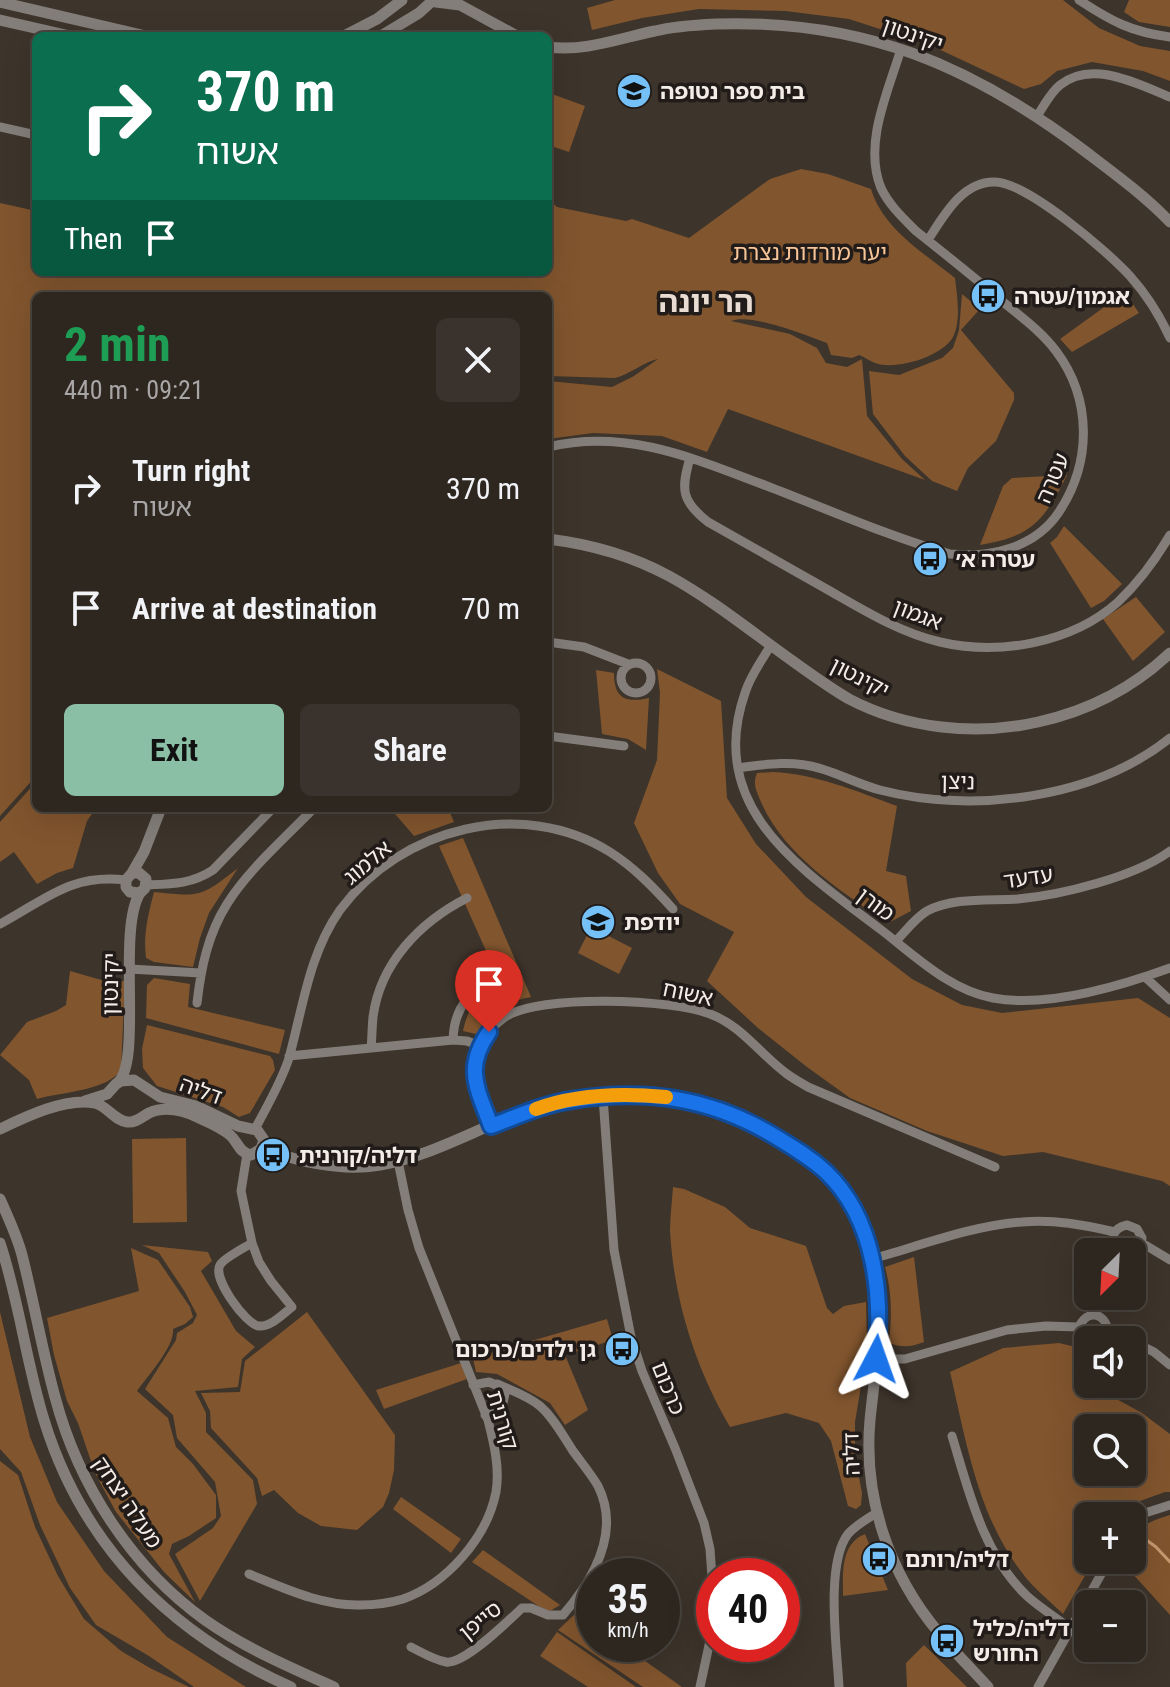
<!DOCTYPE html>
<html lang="en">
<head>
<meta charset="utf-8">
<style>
	body { margin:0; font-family:"Roboto Condensed","Noto Sans Hebrew",sans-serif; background:#3a332d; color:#f1f3f6; height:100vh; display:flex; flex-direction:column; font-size:30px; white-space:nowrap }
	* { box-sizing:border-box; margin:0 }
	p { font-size:26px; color:#a7a5a5 }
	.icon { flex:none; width:44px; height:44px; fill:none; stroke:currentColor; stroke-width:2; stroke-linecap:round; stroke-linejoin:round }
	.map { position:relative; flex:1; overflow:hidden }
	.sheet { position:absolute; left:32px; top:292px; width:520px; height:520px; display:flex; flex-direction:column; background:#2e2720; border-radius:12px; box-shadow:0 8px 32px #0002,0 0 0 2px #49443e }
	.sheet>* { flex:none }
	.top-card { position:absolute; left:32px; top:32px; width:520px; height:244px; border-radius:12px; box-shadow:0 8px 32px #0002,0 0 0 2px #49443e; background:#0b6e4f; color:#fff; overflow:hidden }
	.needle { width:52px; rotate:204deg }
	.buttons { position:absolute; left:1074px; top:1238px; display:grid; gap:16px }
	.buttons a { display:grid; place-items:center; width:72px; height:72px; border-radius:12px; background:#2e2720; box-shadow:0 8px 32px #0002,0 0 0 2px #49443e; font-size:40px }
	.speed { position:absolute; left:576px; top:1558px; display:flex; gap:16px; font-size:40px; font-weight:700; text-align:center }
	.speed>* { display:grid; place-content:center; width:104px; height:104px; border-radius:50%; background:#2e2720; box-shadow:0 8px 32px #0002,0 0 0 2px #49443e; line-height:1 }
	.speed small { font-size:20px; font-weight:400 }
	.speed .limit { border:12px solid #d22; background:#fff; color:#111 }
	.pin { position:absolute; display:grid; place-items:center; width:68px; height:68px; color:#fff; margin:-82px -34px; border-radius:50% 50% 50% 0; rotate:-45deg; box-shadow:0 0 8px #0007 }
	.pin .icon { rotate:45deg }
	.me { position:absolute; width:88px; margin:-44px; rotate:4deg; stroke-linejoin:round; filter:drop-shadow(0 0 6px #0008) }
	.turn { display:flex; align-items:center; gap:28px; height:168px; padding:0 32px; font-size:36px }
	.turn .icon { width:104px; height:104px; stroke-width:2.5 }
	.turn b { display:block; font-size:56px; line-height:68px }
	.then { display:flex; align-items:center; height:76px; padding:0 32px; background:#0003; gap:16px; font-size:30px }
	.round { display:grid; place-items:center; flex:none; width:84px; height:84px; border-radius:12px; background:#3a332d }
	.head { display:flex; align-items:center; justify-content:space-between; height:136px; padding:0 32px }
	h1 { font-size:48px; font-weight:700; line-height:60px; color:#1e9e55 }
	.primary-button { display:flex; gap:16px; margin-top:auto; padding:16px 32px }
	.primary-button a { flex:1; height:92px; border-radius:12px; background:#8abfa5; color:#111; font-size:32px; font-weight:700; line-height:92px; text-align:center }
	.primary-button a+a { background:#3a332d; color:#f1f3f6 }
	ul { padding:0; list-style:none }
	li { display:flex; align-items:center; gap:24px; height:120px; padding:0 32px }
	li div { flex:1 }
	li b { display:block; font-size:30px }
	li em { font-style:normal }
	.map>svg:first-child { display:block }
</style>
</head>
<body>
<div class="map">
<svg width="1170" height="1687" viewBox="0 0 1170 1687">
	<rect width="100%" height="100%" fill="#3d342b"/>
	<path fill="#81552e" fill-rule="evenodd" d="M615,0h448l36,28 41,18 30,5v30l-27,-10 -51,-9 -35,9 -16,13 -17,5 -92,-43 -83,-27 -64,-8 -86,-2 -57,9 -50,12 -5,-22z
		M1129,0h41v27l-31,-5 -15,-10z
		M552,94l33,12 -16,46 -21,-7v-38z
		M801,169l27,5 43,15c12,40 53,64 84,89 2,17 6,40 -1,57 -9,21 -58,36 -79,28 -5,-2 -11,-6 -16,-8l-7,3 -21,-3 -4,-12c-22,-8 -76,-30 -96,-22l59,13 27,14 9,15 21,4 15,-8 5,57 35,43 23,21 -197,-71 -21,43 -45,-16 -69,-3 -45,6v-58l64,6 22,-11 24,-17c-15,3 -27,15 -43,19l-67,-2v-80h-512v480l-36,40v-613l36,8v61h512v-73l9,8 69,14 6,-2 57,19 81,-59z
		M1125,292l14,21 -67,39 -12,-13z
		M962,294l18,15 -19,21 53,63v7l-18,41 -28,27 -11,23 -25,-10 -27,-25 -32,-42 -4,-43 30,4 43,-17 11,-10 6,-18z
		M1067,475c-13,26 -26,52 -55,62 -10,4 -22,6 -32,8l23,-59 9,-8z
		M1064,526l58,58 -18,17 -13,7 -41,-65 7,-6z
		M1136,597l29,35 -32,29 -30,-42z
		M657,669l64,32 6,97 29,46 50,53 106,82 50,26 40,8 136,-15 32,20v168l-8,-5 -119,-29 -40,4 -76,-25 -77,-33 -43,-31 -49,-39 -51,-47 27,-49 -54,-28 -22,-31 -24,-50 23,-63 3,-67z
		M596,670l18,3c0,26 12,30 35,25l-3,52 -18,-11 -26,-5z
		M773,772c43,2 83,19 124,34l-11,65 20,5 5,35 -19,10h-8c-46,-33 -99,-65 -123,-119 -4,-10 -9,-18 -4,-29z
		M36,782v26h60l-9,13 -14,47 -16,5 -20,11 -23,-32 -14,10v-40z
		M390,808h58l6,14 -40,14z
		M463,838l68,159c-25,4 -40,19 -55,37l-13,-3c6,-28 16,-34 37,-49l-61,-136z
		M238,868l-29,45 -9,25 -7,29 -39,-5 -8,-4c-3,-23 2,-43 8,-66 47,5 47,5 84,-24z
		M591,927l41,21 -13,26 -41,-21z
		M70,971l35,10h20l-4,89c-14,21 -60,22 -84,29l-8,-19 -29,-25 27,-33 29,-11 10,-6z
		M154,978l36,6 -2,23 97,23 -6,24 -133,-36 1,-33z
		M147,1025l123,31 3,4 2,10 -25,43 -11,4 -16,-10 -66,-21 -14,-18 -1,-19z
		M186,1138l1,84 -54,1 -1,-84z
		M673,1187l11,2 41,18 25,21 56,18 21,62 6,6 11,-8 22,-4 1,48 -12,72v34l7,37 -1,12 -5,4 -8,-3 -17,-65 -12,-18 -33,-10 -56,14c-35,-60 -56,-127 -60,-196 0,-14 2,-29 3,-44z
		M142,1245l66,7 4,9 -11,10 35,60 19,16 -13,12 -4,28 -43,4 11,22v19l47,48 4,24 -57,97 -25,-47 38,-26 8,-12 -6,-34 -38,-44 -4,-23 -28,-26 31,-49 1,-7 16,-10 4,-8 -12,-23 -26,-39z
		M131,1248l27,12 32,47 3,10 -8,7 -12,5c2,17 -25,47 -36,62l31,27 8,29 17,17 23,31v23l-27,18 -17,8 -3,10 26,48 -31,-30 -48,-60 -21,-39 -17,-50 -11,-22 -13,-46 -7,-37 92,-27z
		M914,1257l10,85c-13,5 -22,6 -35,1 3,-27 3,-50 -4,-76z
		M0,1312l30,125 27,65 47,69 63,66 79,50h-52l-45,-31 -53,-31 -26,-37 -30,-63 -19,-53 -21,-23z
		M307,1312l88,123 -1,35 -5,23 -6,14 -26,23 -36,-4 -23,-13 -24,-23 -12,6 -5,-18 -46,-50 -1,-17 -9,-18 39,-1 5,-31z
		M607,1319l6,21 -48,15 23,55 -23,15 -15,-22 -53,-29 -21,-2 -3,-14z
		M1059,1343l29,7v34h17l-3,7 40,22 28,21v58h-5l-33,12 -12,12h-32v44h6l-31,54c-13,-13 -29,-25 -40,-40 -45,-57 -57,-133 -73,-202l53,-24zM1088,1428h44v44h-44z
		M461,1363l6,16 -83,30 -8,-19z
		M0,1461l18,14 17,52 23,49 26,43 37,32 29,17 39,19h-189z
		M401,1497l60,42 -10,14 -58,-44z
		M1170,1515v100l-49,-54 11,-1c0,-29 10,-37 38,-45z
		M865,1534l23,56 -45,6c0,-22 -3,-52 22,-62z
		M483,1550l77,55 -10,6 -10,-4 -68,-45z
		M576,1613l18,12v19h27l61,43h-39l-85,-57z
		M557,1632l79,55h-48l-48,-31z
		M924,1645l43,42h-60l-1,-24z"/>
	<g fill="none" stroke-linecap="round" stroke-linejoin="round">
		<path stroke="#c7996f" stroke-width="3" d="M1141,1536l15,11 14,15"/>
		<path stroke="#837e7a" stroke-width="9" d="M1079,0c32,21 52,32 91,37
			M1037,116c7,-10 13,-23 23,-31 32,-26 78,-1 110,12
			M0,127l36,8
			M928,240c15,-23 34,-59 67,-58 33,1 112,69 135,94 16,18 30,40 40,62
			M548,447c79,-19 147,12 219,39 60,23 121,50 183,68 41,4 85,-6 109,-42 33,-50 33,-113 -3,-161 -15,-20 -35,-34 -54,-50 -28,-24 -57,-47 -86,-70 -13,-13 -27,-26 -35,-43 -18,-44 7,-96 20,-139
			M690,458c-9,31 -9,43 18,64 41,23 81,46 122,69 35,20 71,42 110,51 59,14 132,1 178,-40 21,-20 38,-43 52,-67
			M548,642l36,5 44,17
			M771,645c-9,15 -21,31 -26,48 -40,115 56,176 135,236 34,26 69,61 113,69 54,10 125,-11 177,-30
			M621 678a15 15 0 1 1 30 0a15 15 0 1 1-30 0Z
			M548,736l76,10
			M738,768c29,-4 56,-8 84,1 20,6 38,16 58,21 92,24 214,9 290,-52
			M146,885c26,-1 46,-1 67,-15l60,-62
			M0,924c45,-24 71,-51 126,-44
			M896,941c10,-10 19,-23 31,-30 27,-14 62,-10 91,-12 43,-4 117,-22 152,-48
			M129,969l72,4
			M1145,977l25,23
			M197,1003c4,-35 11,-69 30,-99 21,-34 59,-67 87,-96
			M453,1040c1,-35 19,-52 50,-65
			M371,1048c1,-10 1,-21 2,-31 7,-54 47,-95 94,-119
			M289,1056l164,-16 14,1 13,5
			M603,1097l11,153 17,87 11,34 33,77 29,75 6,26 4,55 -3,32 -11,51
			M491,1126c-7,-19 -20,-43 -17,-65 2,-17 17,-34 31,-44 34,-23 167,-18 205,-3 31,11 51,41 77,60 7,5 14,9 21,13l187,80
			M255,1129c12,-23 26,-46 34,-71 14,-51 20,-104 51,-148 61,-83 183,-113 270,-58 25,16 44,36 63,57
			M247,1154l-6,37 11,52 7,19 12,19 21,26c-9,7 -21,20 -33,19 -13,-1 -47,-48 -39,-61 4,-7 24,-17 32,-22
			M1142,1243l28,17
			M1119,1252c-11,-11 -7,-24 8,-27l10,4 5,9 -2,10 -8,6
			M872,1259c47,-13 102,-34 150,-37 32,-3 62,3 93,10
			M1108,1331l22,9
			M1132,1341l22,11 16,13
			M1088,1343l-7,-6 -2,-10c8,-18 26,-15 29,4l-5,9
			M876,1359h29l102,-29 39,-4 33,1
			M473,1385l16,-3 14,6 2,6 -3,13 -17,8
			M952,1436c17,56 31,118 75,160 13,12 30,22 44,33
			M1132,1525l13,-12 25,-8
			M249,1574c35,14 72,32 111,31 14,0 30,-2 43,-6 43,-15 84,-61 93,-107 4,-24 -2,-48 -8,-72l-69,-172 -11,-38 -10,-49
			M411,1647c10,5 23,13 35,15 18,3 62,-41 76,-54h9l17,7h15c30,-35 58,-83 35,-129 -7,-12 -17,-24 -25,-35 -10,-15 -19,-33 -33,-45 -12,-10 -29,-16 -43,-22
			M839,1687c-2,-39 -14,-123 9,-153 8,-9 20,-16 30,-22
			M1038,1687l71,-127"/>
		<path stroke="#837e7a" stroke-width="11" d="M0,2l146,34
			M436,2l24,3 57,31
			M0,20l70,16
			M344,36l33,-17 25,-19
			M381,36l38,-23 11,-10
			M548,47c37,5 72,-9 107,-16 20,-5 40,-6 61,-7 147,-5 255,41 370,128 29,22 59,44 84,70
			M548,539c41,5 84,17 121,37 44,24 84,57 125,86 18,13 36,26 55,37 57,30 127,37 189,23 50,-11 94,-33 132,-69
			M132,873h7l7,6 -1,9 -5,5 -10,-1 -4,-5v-7l6,-7 12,-21 17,-44
			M116,1084c28,-18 0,-153 24,-191
			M85,1101l22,-7 9,-10 5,-3 13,-1 26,17 36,9 42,20 19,4 7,10 -3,9
			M0,1129c25,-12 66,-32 95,-26 12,3 19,17 32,19 9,1 14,-5 22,-9 16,-7 33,-3 48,4 11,5 24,10 33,18 9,8 8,17 21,20l10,-6
			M261,1149c39,12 78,23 119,16 60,-10 112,-47 171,-61 85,-20 157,-8 232,37 21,13 40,26 56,46 19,24 28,52 35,82 11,50 1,101 -4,151 -7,77 19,154 69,213 15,19 33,36 49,54
			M0,1199c8,18 17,37 22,56 12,47 20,95 33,142 23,87 76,170 150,223 40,28 84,47 129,67
			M0,1243c19,57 26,119 44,177 39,127 127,214 247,267"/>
	</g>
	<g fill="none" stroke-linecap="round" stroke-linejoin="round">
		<g stroke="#114b97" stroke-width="20">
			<path id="route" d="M489,1032c-25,36 -12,56 2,94 27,-10 53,-22 81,-26 74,-12 140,-2 204,37 18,11 35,21 50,35 49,47 57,123 50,187"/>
		</g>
		<use href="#route" stroke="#1a73e8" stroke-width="14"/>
		<path stroke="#f59e0b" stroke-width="14" d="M536,1109c40,-15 88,-16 130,-12"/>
	</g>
	<defs>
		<g id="school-disc" transform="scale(1.8)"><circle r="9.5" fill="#75c0f6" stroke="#211c19"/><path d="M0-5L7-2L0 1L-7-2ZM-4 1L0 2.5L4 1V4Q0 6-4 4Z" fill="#111"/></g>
		<g id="bus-disc" transform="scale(1.8)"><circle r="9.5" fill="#75c0f6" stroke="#211c19"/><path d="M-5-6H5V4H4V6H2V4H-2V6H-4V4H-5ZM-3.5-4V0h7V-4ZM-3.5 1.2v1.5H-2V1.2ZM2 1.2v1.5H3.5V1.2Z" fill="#111"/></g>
	</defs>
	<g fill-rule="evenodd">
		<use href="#school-disc" x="634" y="91"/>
		<use href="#bus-disc" x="988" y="296"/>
		<use href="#bus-disc" x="930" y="559"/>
		<use href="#school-disc" x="598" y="922"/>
		<use href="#bus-disc" x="273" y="1155"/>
		<use href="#bus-disc" x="622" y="1349"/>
		<use href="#bus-disc" x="879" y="1559"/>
		<use href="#bus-disc" x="947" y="1641"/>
	</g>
	<g text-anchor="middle" stroke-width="7" stroke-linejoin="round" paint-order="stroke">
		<g font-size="22" fill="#f3ece7" stroke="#211c19">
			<text transform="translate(913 34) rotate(19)" y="8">יקינטון</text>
			<text transform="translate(1052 478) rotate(-67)" y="8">עטרה</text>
			<text transform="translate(918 614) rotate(21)" y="8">אגמון</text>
			<text transform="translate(860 677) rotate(27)" y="8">יקינטון</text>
			<text transform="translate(958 781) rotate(1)" y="8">ניצן</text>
			<text transform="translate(367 862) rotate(-40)" y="8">אלמוג</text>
			<text transform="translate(1028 877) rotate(-8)" y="8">עדעד</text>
			<text transform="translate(876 904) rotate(37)" y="8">מורן</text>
			<text transform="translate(110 984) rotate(-89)" y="8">יקינטון</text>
			<text transform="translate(688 993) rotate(12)" y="8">אשוח</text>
			<text transform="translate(201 1090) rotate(20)" y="8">דליה</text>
			<text transform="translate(669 1388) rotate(68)" y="8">כרכום</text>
			<text transform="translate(503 1420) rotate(73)" y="8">קורנית</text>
			<text transform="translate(851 1454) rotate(-92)" y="8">דליה</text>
			<text transform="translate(128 1502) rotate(56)" y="8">מעלה יצחק</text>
			<text transform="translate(480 1620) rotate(-39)" y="8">סייפן</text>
		</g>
		<g font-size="22" font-weight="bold" fill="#f3ece7" stroke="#211c19" text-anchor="start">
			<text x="660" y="99">בית ספר נטופה</text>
			<text x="1014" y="304">אגמון/עטרה</text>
			<text x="956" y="567">עטרה א׳</text>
			<text x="624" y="930">יודפת</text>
			<text x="299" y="1163">דליה/קורנית</text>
			<text x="596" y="1357" text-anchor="end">גן ילדים/כרכום</text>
			<text x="905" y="1567">דליה/רותם</text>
			<text x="973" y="1636">דליה/כליל<tspan x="973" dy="25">החורש</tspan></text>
		</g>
		<g font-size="22" fill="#f8c599" stroke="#211c19">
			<text x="810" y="260">יער מורדות נצרת</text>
		</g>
		<g font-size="30" font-weight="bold" fill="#e9dcd2" stroke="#211c19">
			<text x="706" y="312">הר יונה</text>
		</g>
	</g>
</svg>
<div class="buttons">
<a><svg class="needle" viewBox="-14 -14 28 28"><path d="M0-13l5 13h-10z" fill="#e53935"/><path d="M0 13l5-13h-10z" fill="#a7a5a5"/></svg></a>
<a><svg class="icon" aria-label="sound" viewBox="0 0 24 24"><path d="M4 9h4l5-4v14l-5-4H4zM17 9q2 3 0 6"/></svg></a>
<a><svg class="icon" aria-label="search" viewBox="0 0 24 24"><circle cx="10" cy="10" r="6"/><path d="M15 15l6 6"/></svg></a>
<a>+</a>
<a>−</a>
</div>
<div class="speed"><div>35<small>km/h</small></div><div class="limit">40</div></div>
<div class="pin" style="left:489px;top:1032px;background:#d93025"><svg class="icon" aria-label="arrive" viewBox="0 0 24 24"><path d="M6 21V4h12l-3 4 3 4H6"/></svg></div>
<svg class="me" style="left:876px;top:1359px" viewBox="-20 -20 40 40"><path d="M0-17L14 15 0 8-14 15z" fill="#1a73e8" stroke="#fff" stroke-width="4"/></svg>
<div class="top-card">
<div class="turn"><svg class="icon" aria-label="right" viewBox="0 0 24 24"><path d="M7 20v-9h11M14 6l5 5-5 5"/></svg><div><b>370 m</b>אשוח</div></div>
<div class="then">Then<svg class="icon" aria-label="arrive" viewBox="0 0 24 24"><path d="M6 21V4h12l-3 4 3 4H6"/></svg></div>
</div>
<section class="sheet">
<div class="head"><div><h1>2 min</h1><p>440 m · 09:21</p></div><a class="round"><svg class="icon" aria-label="close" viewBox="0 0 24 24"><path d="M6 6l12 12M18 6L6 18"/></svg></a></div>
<ul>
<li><svg class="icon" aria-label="right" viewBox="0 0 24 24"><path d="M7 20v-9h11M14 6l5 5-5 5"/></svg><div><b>Turn right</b><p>אשוח</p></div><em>370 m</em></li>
<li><svg class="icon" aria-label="arrive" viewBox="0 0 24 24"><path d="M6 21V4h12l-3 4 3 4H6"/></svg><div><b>Arrive at destination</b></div><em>70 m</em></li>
</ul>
<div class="primary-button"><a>Exit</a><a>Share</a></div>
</section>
</div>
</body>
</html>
